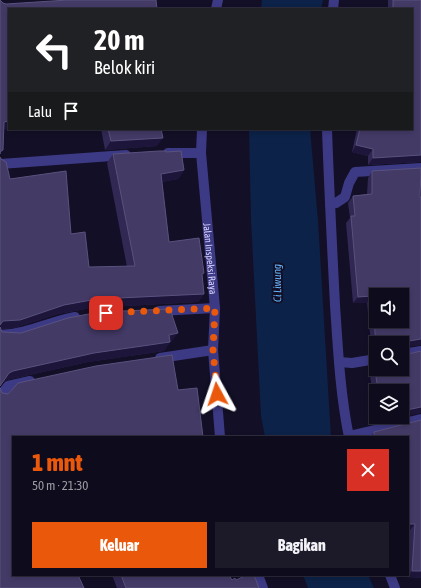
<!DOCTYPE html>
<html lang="id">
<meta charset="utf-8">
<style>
body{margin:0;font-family:"Asap Condensed",sans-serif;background:#1c1929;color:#f1f3f6;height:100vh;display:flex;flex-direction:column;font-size:15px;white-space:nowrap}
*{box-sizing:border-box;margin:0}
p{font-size:13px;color:#9b9ba3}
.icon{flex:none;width:22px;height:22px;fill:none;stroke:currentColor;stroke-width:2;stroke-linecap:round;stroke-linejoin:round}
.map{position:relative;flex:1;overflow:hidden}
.drawer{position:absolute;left:12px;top:436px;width:397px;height:140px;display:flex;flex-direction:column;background:#0e0b1c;border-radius:0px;box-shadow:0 2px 6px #0003,0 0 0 1px #2e2b3b}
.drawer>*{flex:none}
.banner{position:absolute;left:8px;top:8px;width:405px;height:122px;border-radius:0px;box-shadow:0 2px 6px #0003,0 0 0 1px #2e2b3b;background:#202124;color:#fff;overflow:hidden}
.buttons{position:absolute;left:369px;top:288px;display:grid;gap:8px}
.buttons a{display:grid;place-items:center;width:40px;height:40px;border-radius:0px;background:#0e0b1c;box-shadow:0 2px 6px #0003,0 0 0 1px #2e2b3b;font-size:20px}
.pin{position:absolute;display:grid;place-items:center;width:34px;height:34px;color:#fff;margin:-17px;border-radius:8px;box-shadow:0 2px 6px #0006}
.me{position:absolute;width:44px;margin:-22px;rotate:355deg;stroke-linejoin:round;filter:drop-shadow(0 0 3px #0008)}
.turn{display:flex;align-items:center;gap:14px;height:84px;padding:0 20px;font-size:18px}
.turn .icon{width:52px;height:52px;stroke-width:2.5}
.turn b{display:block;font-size:28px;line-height:34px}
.then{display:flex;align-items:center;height:38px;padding:0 20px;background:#0003;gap:8px;font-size:15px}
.round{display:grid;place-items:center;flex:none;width:42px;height:42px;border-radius:0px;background:#1c1929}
.overview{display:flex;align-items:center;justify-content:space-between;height:68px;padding:0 20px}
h1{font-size:24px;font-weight:800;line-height:30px;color:#ea580c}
.button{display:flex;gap:8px;margin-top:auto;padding:8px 20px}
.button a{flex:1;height:46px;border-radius:0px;background:#ea580c;color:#fff;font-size:16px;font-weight:800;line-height:46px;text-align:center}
.button a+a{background:#1c1929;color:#f1f3f6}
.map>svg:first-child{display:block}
.water{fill:#0c2248}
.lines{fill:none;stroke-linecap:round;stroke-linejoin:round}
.minor{stroke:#3d3a85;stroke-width:10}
.wall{fill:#312854}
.shaded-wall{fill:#1d163a}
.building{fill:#433a66;stroke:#5a527e;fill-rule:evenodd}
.route{stroke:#ea580c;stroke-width:7;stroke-dasharray:0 12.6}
.labels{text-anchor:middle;stroke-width:4;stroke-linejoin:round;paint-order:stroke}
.street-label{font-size:10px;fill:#d9d4ff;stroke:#130f26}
.water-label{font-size:11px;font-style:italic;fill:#62b6ff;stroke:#130f26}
</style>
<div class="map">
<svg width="421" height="588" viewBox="0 0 421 588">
<rect width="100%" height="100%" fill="#130f26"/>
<path class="water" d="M262,0H323L321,9H261Z
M249,129H310L318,220L331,437H265L261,416L251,220Z
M303,575H368L374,588H308Z"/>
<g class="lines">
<g class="minor">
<path d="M216,9L218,0"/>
<path d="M333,9L334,0"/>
<path id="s1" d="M202,129L201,153L215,308L213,350L220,437"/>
<path d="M327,129C329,188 332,246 335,305C338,349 340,393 349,437"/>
<path d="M168,153H201"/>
<path d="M0,164L126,155"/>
<path d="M330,204L336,203L345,197L349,183L355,172L421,168"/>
<path d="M159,311L215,308"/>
<path d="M0,335C27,334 49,322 75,317"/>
<path d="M402,354L421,351"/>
<path d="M160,358L213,350"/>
<path d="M339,362L352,363L376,359"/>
<path d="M0,396L8,386L30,381"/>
<path d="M349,436L421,419"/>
<path d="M258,575L263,588"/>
<path d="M390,575L395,588"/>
</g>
</g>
<path class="wall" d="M388,0H421V162L368,165V156L352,152L357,129H412V9H388Z
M101,129H161L157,146L105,150Z
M166,152L184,170L178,179L162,182L169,242L202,276L204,294L198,302L91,308L58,314L14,328L1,329L2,332L172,341L170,342L164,351L88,362L7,380L3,382L0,386V157L10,179L71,234L89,267H127L107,163L113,154Z
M372,171L421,197V345L376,343V353H372L367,303H353L346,223L350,218L348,203L353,196L367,194L368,178Z
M402,351L408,354L421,351V413H420L402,417V391H376V417H401L372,424L370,397L373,393L369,370L376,361V369H402Z
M421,420V578L407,577L410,530H408V437H370L374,432Z
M112,575H229L232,580H236L259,588H117Z"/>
<path class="shaded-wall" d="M9,121V129H16L0,130L4,122Z
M163,138L157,146L105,150L111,141Z
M356,145L373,149L368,156L352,152Z
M421,155V162L368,165L373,158Z
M184,170L178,179L155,183L161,174Z
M204,294L198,302L91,308L58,314L14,328L0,329V325L3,321L64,305L97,299Z
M372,296L367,303H353L358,297Z
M178,333L172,341L168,342H170L164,351L88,362L7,380L3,382L9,373L13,371L169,335Z
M421,339V345L402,348V343L403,342Z
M376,347V353H372Z
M421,407V413H420L402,417V411Z
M376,417H401L372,424Z
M408,524H415L410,530H408Z
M412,571H421V578L407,577Z"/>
<path class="building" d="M0,0L3,3L6,4L68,0H156L157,9H9V121L4,122L3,150L0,152V154Z
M393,0H421V155L373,158V149L356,145L360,129H412V9H393Z
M108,129H161L163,138L111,141Z
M159,151H166V152L181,151L184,170L161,174L169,242L199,238L204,273L202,274L204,294L97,299L64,305L20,320L3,321L0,325V157L1,159L6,162L10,179L66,171L71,234L85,232L89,267L135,266L113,154Z
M421,168L420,197H421V339L403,342L402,343H376V344L372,296L358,297L351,216H355L353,196L372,194V171ZM376,295H402V321H376Z
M170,309L178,333L169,335L170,342L94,353L13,371L9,373L0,386V327L2,332L21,333L68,318L99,312Z
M402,351L408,354L421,351V407L402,411V391H376V411L374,390H378L374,363H376V369H402Z
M172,355L178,390L197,388L203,437H13V575H78L84,588H0V388L2,393L8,394L18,383L96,366Z
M421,420V571H412L415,524H408V437H374V432Z
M121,575H229L232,580L235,578L236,580L247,575H254L259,588H126Z"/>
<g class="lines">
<path class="route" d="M106,313L215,308L213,350L217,394"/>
</g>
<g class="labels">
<g class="street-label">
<text dy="4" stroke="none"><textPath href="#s1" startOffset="130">Jalan Inspeksi Raya</textPath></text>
</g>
<g class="water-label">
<text transform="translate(277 283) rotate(-91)" y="4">Ci Liwung</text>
</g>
</g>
</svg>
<div class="buttons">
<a><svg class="icon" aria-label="sound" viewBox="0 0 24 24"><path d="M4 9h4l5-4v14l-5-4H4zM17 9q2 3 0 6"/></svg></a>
<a><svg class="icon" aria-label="search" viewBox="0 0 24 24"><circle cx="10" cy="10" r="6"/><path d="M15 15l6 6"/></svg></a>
<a><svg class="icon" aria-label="layers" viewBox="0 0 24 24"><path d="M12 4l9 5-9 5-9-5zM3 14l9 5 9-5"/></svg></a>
</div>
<div class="pin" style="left:106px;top:313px;background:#d93025"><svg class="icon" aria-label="arrive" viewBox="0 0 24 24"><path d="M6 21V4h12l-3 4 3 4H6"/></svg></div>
<svg class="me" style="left:217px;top:394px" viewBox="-20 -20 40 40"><path d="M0-17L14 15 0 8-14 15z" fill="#ea580c" stroke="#fff" stroke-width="4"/></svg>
<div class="banner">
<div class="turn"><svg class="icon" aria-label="left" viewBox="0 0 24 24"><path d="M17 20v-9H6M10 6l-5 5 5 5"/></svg><div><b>20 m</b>Belok kiri</div></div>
<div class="then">Lalu<svg class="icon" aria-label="arrive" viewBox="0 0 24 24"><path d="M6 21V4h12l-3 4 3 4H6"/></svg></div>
</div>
<section class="drawer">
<div class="overview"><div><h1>1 mnt</h1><p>50 m · 21:30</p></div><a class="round" style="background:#d93025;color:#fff"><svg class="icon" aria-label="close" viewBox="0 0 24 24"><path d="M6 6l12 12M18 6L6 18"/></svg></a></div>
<div class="button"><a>Keluar</a><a>Bagikan</a></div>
</section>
</div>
